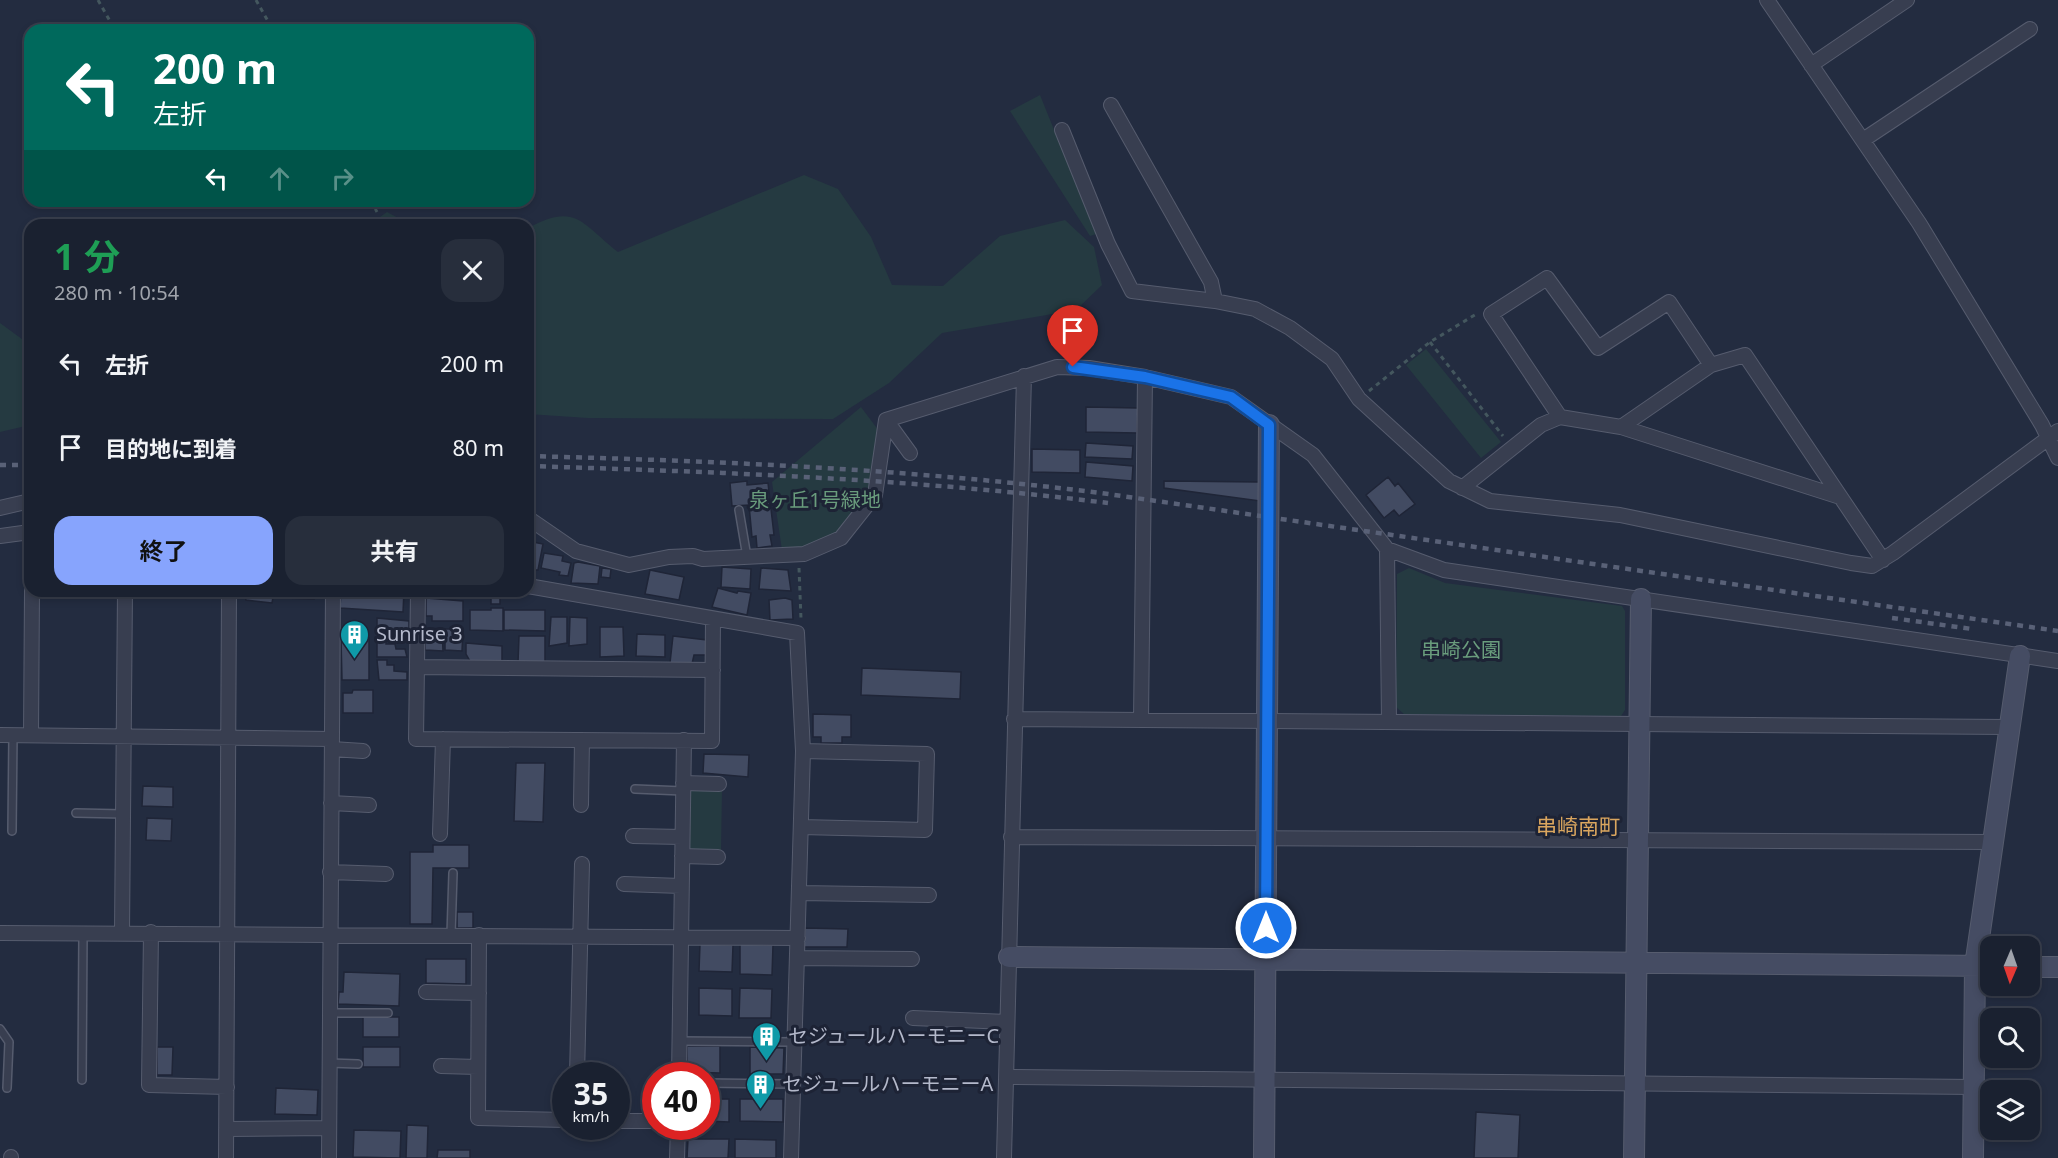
<!DOCTYPE html>
<html lang="ja">
<meta charset="utf-8">
<style>
body{margin:0;font-family:"Noto Sans","Noto Sans JP",sans-serif;background:#272e3c;color:#f1f3f6;height:100vh;display:flex;flex-direction:column;font-size:22px;white-space:nowrap}
*{box-sizing:border-box;margin:0}
p{font-size:20px;color:#9fa3ab}
.icon{flex:none;width:33px;height:33px;fill:none;stroke:currentColor;stroke-width:2;stroke-linecap:round;stroke-linejoin:round}
.map{position:relative;flex:1;overflow:hidden}
.sheet{position:absolute;left:24px;top:219px;width:510px;height:378px;display:flex;flex-direction:column;background:#1a2130;border-radius:18px;box-shadow:0 3px 9px #0003,0 0 0 2px #383e4c}
.sheet>*{flex:none}
.guide{position:absolute;left:24px;top:24px;width:510px;height:183px;border-radius:18px;box-shadow:0 3px 9px #0003,0 0 0 2px #383e4c;background:#00695c;color:#fff;overflow:hidden}
.needle{width:39px;rotate:182deg}
.controls{position:absolute;left:1980px;top:936px;display:grid;gap:12px}
.controls a{display:grid;place-items:center;width:60px;height:60px;border-radius:12px;background:#1a2130;box-shadow:0 3px 9px #0003,0 0 0 2px #383e4c;font-size:30px}
.speed{position:absolute;left:552px;top:1062px;display:flex;gap:12px;font-size:30px;font-weight:700;text-align:center}
.speed>*{display:grid;place-content:center;width:78px;height:78px;border-radius:50%;background:#1a2130;box-shadow:0 3px 9px #0003,0 0 0 2px #383e4c;line-height:1}
.speed small{font-size:15px;font-weight:400}
.speed .limit{border:9px solid #d22;background:#fff;color:#111}
.pin{position:absolute;display:grid;place-items:center;width:51px;height:51px;color:#fff;margin:-62px -26px;border-radius:50% 50% 50% 0;rotate:-45deg;box-shadow:0 0 6px #0007}
.pin .icon{rotate:45deg}
.me{position:absolute;width:66px;margin:-33px;rotate:0deg;stroke-linejoin:round;filter:drop-shadow(0 0 4px #0008)}
.turn{display:flex;align-items:center;gap:21px;height:126px;padding:0 30px;font-size:27px}
.turn .icon{width:78px;height:78px;stroke-width:2.5}
.turn b{display:block;font-size:42px;line-height:51px}
.lanes{display:flex;align-items:center;height:57px;padding:0 30px;background:#0003;justify-content:center;gap:30px;direction:ltr}
.lanes .off{opacity:.35}
.round{display:grid;place-items:center;flex:none;width:63px;height:63px;border-radius:18px;background:#272e3c}
.headline{display:flex;align-items:center;justify-content:space-between;height:102px;padding:0 30px}
h1{font-size:36px;font-weight:700;line-height:45px;color:#1e9e55}
.action{display:flex;gap:12px;margin-top:auto;padding:12px 30px}
.action a{flex:1;height:69px;border-radius:18px;background:#87a4fd;color:#111;font-size:24px;font-weight:700;line-height:69px;text-align:center}
.action a+a{background:#272e3c;color:#f1f3f6}
ul{padding:0;list-style:none}
li{display:flex;align-items:center;gap:18px;height:84px;padding:0 30px}
li div{flex:1}
li b{display:block;font-size:22px}
li em{font-style:normal}
.map>svg:first-child{display:block}
.green{fill:#253a41}
.building{fill:#424b62;stroke:#1f2537;stroke-width:1.5}
.lines{fill:none;stroke-linecap:round;stroke-linejoin:round}
.lane-casing{stroke:#565c6e;stroke-width:10}
.street-casing{stroke:#565c6e;stroke-width:16}
.secondary-casing{stroke:#565c6e;stroke-width:22}
.path{stroke:#44575e;stroke-width:3;stroke-dasharray:4.5 4.5;stroke-linecap:butt}
.lane{stroke:#383e50;stroke-width:7}
.street{stroke:#383e50;stroke-width:14}
.secondary{stroke:#454c63;stroke-width:20}
.rail{stroke:#596177;stroke-width:4.5;stroke-dasharray:6 6;stroke-linecap:butt}
.route-casing{stroke:#114b97;stroke-width:15}
.route{stroke:#1a73e8;stroke-width:10}
.labels{text-anchor:middle;stroke-width:6;stroke-linejoin:round;paint-order:stroke}
.park-label{font-size:20px;fill:#6a9d7d;stroke:#1d2335}
.poi-label{font-size:20px;fill:#b4b9cb;stroke:#1d2335;text-anchor:start}
.neighbourhood-label{font-size:21px;fill:#daa65f;stroke:#1d2335}
</style>
<div class="map">
<svg width="2058" height="1158" viewBox="0 0 2058 1158">
<rect width="100%" height="100%" fill="#232c40"/>
<path class="green" d="M1040,95L1096,234L1090,236L1010,111Z
M804,175L838,189L871,237L892,285L943,286L1000,236L1065,220L1094,247L1102,285L1076,310L942,333L889,383L833,419L588,418L528,414V228C576,202 581,223 618,252Z
M387,212L411,225H369Z
M0,323L30,345V425L0,432Z
M1426,349L1501,442L1481,458L1406,365Z
M861,407L879,431L868,497L839,535L804,550H782L772,482Z
M1409,568L1445,583L1622,606L1625,611V710L1621,716L1404,714L1396,707L1397,574Z
M692,788L722,789L721,851L690,850L687,846L688,791Z"/>
<path class="building" d="M1086,407L1138,408L1137,433L1086,432Z
M1086,443L1133,446L1132,459L1085,457Z
M1032,449L1080,450V473L1032,472Z
M1086,462L1133,466L1132,481L1085,477Z
M1388,477L1395,486L1398,483L1415,504L1399,516L1394,510L1384,518L1366,495Z
M747,481V485L768,483L774,535H770L772,546L757,548L756,536L752,537L749,505L732,506L730,483Z
M1164,481L1260,482V501L1164,488Z
M533,542L543,544L538,570H533L528,569V546L532,547Z
M544,553L563,556L562,561L571,563L568,576L559,575L560,572L541,568Z
M578,562L600,566L598,584L571,583L574,563Z
M722,567L751,569L750,589L721,587Z
M602,568L611,569L610,578L601,577Z
M761,568L788,570L791,591L759,589Z
M650,570L684,577L679,600L645,594Z
M718,588L737,593L738,591L751,593L747,615L712,607Z
M241,591H279L274,592L272,603L246,600L245,596H241Z
M284,591H314V599L284,598Z
M341,591H404L403,612L340,608Z
M491,591L500,592V604H491Z
M426,598L463,601V621H432V616H426Z
M785,598L792,600L793,619L770,620L769,600Z
M491,608H503V631L470,630V610H491Z
M504,610H545V631L504,630Z
M551,617H567V643L549,646Z
M570,617L587,618V644L569,646Z
M377,618L409,621V630H405V634H377Z
M600,627H623L624,656L600,657Z
M442,628L443,651L425,650V629Z
M445,629H463L462,651L445,650Z
M637,634L665,635V657L636,656Z
M519,636H545V663H518Z
M673,636L707,640V655H694L692,664L670,663Z
M341,638H369V680H342Z
M377,640H386V644H395L396,649H405L407,657H377Z
M466,643L502,646V662L470,661L466,654Z
M377,660H387V665H394V671L407,672V680H379Z
M862,668L961,672L960,699L861,695Z
M353,690H373V713H343V693H352Z
M813,714L851,715V737H842V743H821V737H813Z
M704,754L749,755L748,777L703,773Z
M516,763H545L543,822L514,821Z
M143,786L173,787V807L142,806Z
M147,818L172,819L171,841L146,840Z
M433,845H469V868H433L432,924H410V852H433Z
M457,912H473V928H457Z
M805,928L848,929L847,947H804Z
M700,944L733,945L732,972L699,971Z
M740,944L773,945L772,975L740,974Z
M426,959H466V984L426,983Z
M344,972L400,974L399,1006L338,1004L339,992H343Z
M699,988L732,989V1016L699,1015Z
M740,988L772,989L771,1018H739Z
M363,1017H399V1037H363Z
M687,1046H720V1073L687,1072Z
M157,1047H173L172,1075H157Z
M363,1047H400V1067H363Z
M750,1047L784,1048L783,1074H750Z
M276,1088L318,1090L317,1115L275,1114Z
M706,1099H729V1122L706,1121Z
M740,1099H783V1122L740,1121Z
M1476,1112L1520,1115L1518,1158H1474Z
M407,1125L428,1126L427,1158H406Z
M354,1130L401,1131L400,1158L353,1157Z
M688,1139H729L728,1158H687Z
M735,1139L776,1140V1158H735Z
M438,1150H470V1158H437Z"/>
<g class="lines">
<defs>
<path id="lane" d="M739,510L747,557
M635,789L683,791
M76,813L123,814
M12,831L13,735
M451,935L453,873
M329,1013H388
M0,1029L9,1042L7,1088
M680,1041L794,1042
M329,1063L358,1064
M82,1080L83,933
M706,1083L793,1084"/>
<path id="street" d="M1767,0L1919,223L2042,425L2058,458
M1811,65L1907,0
M1111,105L1211,282L1215,301
M1062,130L1108,244L1132,291L1215,301L1255,309L1290,328L1332,359L1359,399L1449,481L1490,501L1620,515L1851,563L1872,566L1893,553L2058,431
M1863,140L2030,29
M1560,417L1491,314L1547,278L1598,348L1669,302L1711,365L1745,355L1883,560
M886,420L910,453
M1621,427L1711,365
M1462,488L1541,425L1560,417L1621,427L1840,497
M0,508L30,501
M528,518L576,551L629,565L669,557L693,556L703,559L804,554L841,538L875,495L886,420L1057,367L1089,368L1145,377L1231,397L1313,455L1387,549L1444,570L2058,661
M0,536L30,532
M1387,549L1389,722
M528,586L797,633L803,751L791,1158
M418,591L416,739L712,741L713,619
M417,667L713,670
M1014,719L2007,727
M1141,720L1145,377
M0,735L332,739
M31,735L32,591
M332,749L363,751
M683,783L719,784
M331,803L369,805
M581,805L582,740
M801,827L925,830L927,754L803,751
M440,834L443,739
M633,836L682,837
M1011,837L1992,842
M682,856L718,857
M330,872L386,874
M624,884L681,886
M799,893L929,895
M122,932L125,591
M151,932L149,1085L227,1087
M0,933L798,938
M479,935L478,1118L566,1120
M797,958L912,959
M426,992L479,993
M913,1018L1007,1022
M441,1066L478,1067
M577,1076L582,864
M679,1076L684,740
M1006,1077L1974,1087
M616,1121H656
M226,1129L329,1128
M11,1158V1157
M226,1158L229,591
M329,1158L333,591
M677,1158L678,1126
M1004,1158L1024,376"/>
<path id="secondary" d="M1009,957L1990,966
M2030,967H2058
M1264,1158L1269,425
M1634,1158L1641,599
M1973,1158L1975,966L2020,656"/>
</defs>
<use href="#lane" class="lane-casing"/>
<use href="#street" class="street-casing"/>
<use href="#secondary" class="secondary-casing"/>
<path class="path" d="M98,0L115,30
M256,0L273,30
M371,201L377,212
M1430,342L1503,436
M1369,391L1430,342L1478,313
M799,568L801,619"/>
<use href="#lane" class="lane"/>
<use href="#street" class="street"/>
<use href="#secondary" class="secondary"/>
<path class="rail" d="M528,456C720,461 910,469 1101,493L2058,631
M0,465H30
M528,466C722,472 915,479 1108,503
M1892,618L1972,629"/>
</g>
<g class="lines">
<defs>
<path id="route" d="M1073,367L1145,377L1231,397L1269,425L1266,928"/>
</defs>
<use href="#route" class="route-casing"/>
<use href="#route" class="route"/>
</g>
<defs>
<symbol id="building-pin" viewBox="-11 -11 22 30"><path d="M0 17L-7.5 6A9.5 9.5 0 1 1 7.5 6Z" fill="#0f9aa8" stroke="#1d2335"/><path d="M-4-6H4V6H1V3H-1V6H-4ZM-2.5-4.3h1.7v1.8h-1.7ZM.8-4.3h1.7v1.8H.8ZM-2.5-1h1.7V.8h-1.7ZM.8-1h1.7V.8H.8Z" fill="#fff"/></symbol>
</defs>
<g fill-rule="evenodd">
<use href="#building-pin" x="338" y="618" width="33" height="45"/>
<use href="#building-pin" x="750" y="1020" width="33" height="45"/>
<use href="#building-pin" x="744" y="1068" width="33" height="45"/>
</g>
<g class="labels">
<g class="park-label">
<text x="815" y="507">泉ヶ丘1号緑地</text>
<text x="1461" y="657">串崎公園</text>
</g>
<g class="poi-label">
<text x="376" y="641">Sunrise 3</text>
<text x="788" y="1043">セジュールハーモニーC</text>
<text x="782" y="1091">セジュールハーモニーA</text>
</g>
<g class="neighbourhood-label">
<text x="1578" y="834">串崎南町</text>
</g>
</g>
</svg>
<div class="controls">
<a><svg class="needle" viewBox="-14 -14 28 28"><path d="M0-13l5 13h-10z" fill="#e53935"/><path d="M0 13l5-13h-10z" fill="#9fa3ab"/></svg></a>
<a><svg class="icon" aria-label="search" viewBox="0 0 24 24"><circle cx="10" cy="10" r="6"/><path d="M15 15l6 6"/></svg></a>
<a><svg class="icon" aria-label="layers" viewBox="0 0 24 24"><path d="M12 4l9 5-9 5-9-5zM3 14l9 5 9-5"/></svg></a>
</div>
<div class="speed"><div>35<small>km/h</small></div><div class="limit">40</div></div>
<div class="pin" style="left:1073px;top:367px;background:#d93025"><svg class="icon" aria-label="arrive" viewBox="0 0 24 24"><path d="M6 21V4h12l-3 4 3 4H6"/></svg></div>
<svg class="me" style="left:1266px;top:928px" viewBox="-20 -20 40 40"><circle r="17" fill="#1a73e8" stroke="#fff" stroke-width="3"/><path d="M0-11L8 9 0 5-8 9z" fill="#fff"/></svg>
<div class="guide">
<div class="turn"><svg class="icon" aria-label="left" viewBox="0 0 24 24"><path d="M17 20v-9H6M10 6l-5 5 5 5"/></svg><div><b>200 m</b>左折</div></div>
<div class="lanes"><svg class="icon" aria-label="left" viewBox="0 0 24 24"><path d="M17 20v-9H6M10 6l-5 5 5 5"/></svg><svg class="icon off" aria-label="ahead" viewBox="0 0 24 24"><path d="M12 20V5M6 11l6-6 6 6"/></svg><svg class="icon off" aria-label="right" viewBox="0 0 24 24"><path d="M7 20v-9h11M14 6l5 5-5 5"/></svg></div>
</div>
<section class="sheet">
<div class="headline"><div><h1>1 分</h1><p>280 m · 10:54</p></div><a class="round"><svg class="icon" aria-label="close" viewBox="0 0 24 24"><path d="M6 6l12 12M18 6L6 18"/></svg></a></div>
<ul>
<li><svg class="icon" aria-label="left" viewBox="0 0 24 24"><path d="M17 20v-9H6M10 6l-5 5 5 5"/></svg><div><b>左折</b></div><em>200 m</em></li>
<li><svg class="icon" aria-label="arrive" viewBox="0 0 24 24"><path d="M6 21V4h12l-3 4 3 4H6"/></svg><div><b>目的地に到着</b></div><em>80 m</em></li>
</ul>
<div class="action"><a>終了</a><a>共有</a></div>
</section>
</div>
